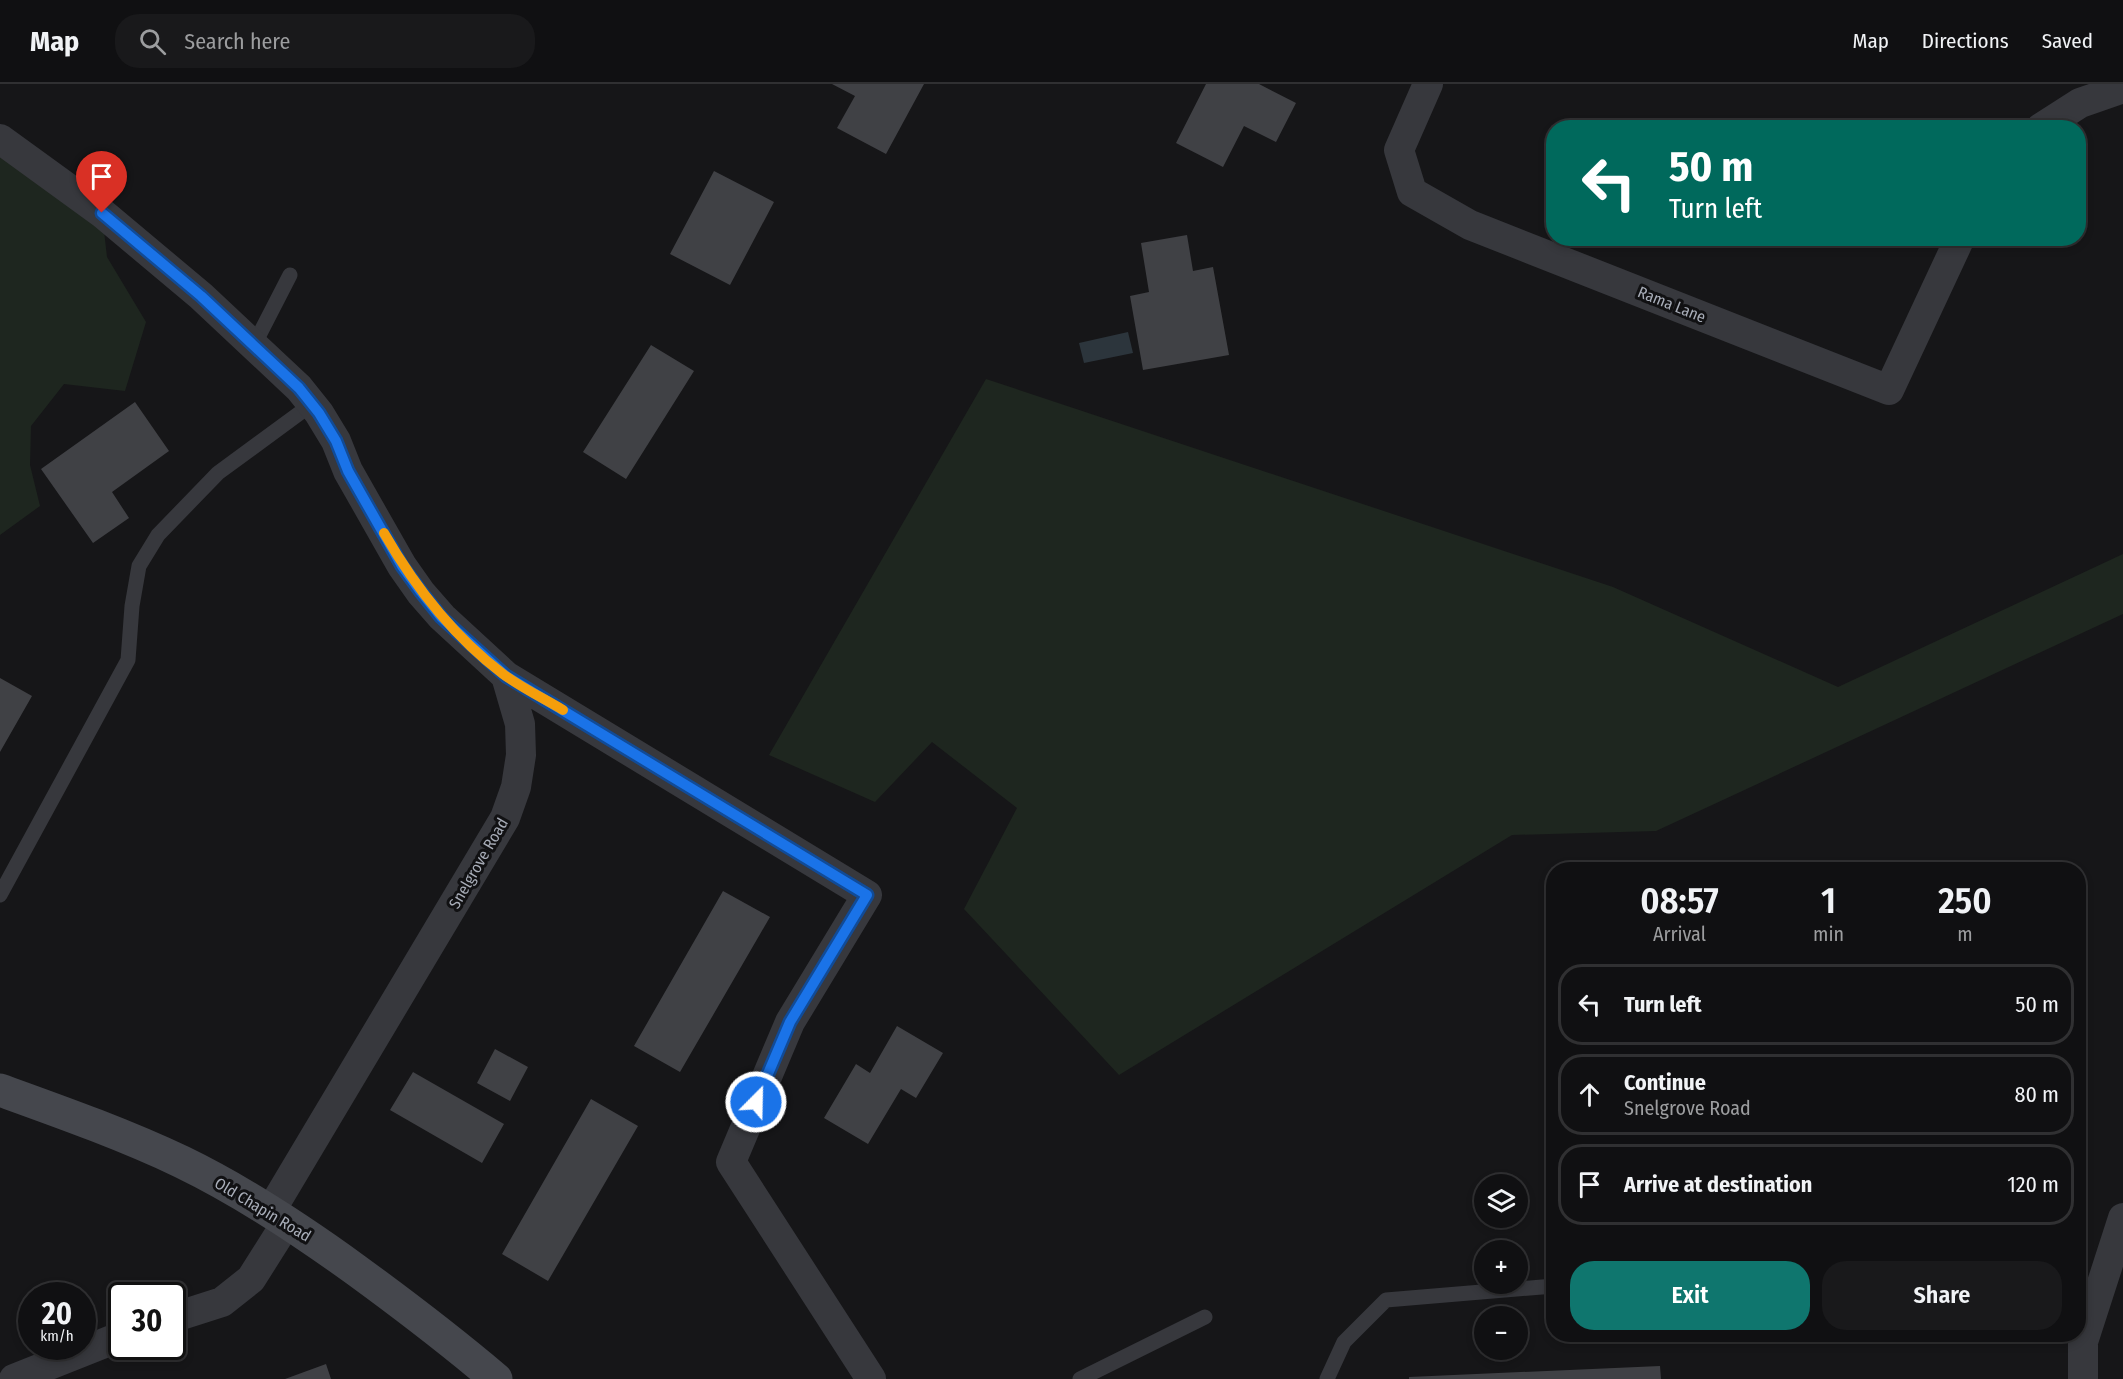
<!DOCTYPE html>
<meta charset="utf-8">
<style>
body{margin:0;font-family:"Fira Sans Condensed",sans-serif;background:#19191b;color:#f1f3f6;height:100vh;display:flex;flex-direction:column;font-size:22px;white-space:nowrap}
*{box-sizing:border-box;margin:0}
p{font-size:20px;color:#9c9d9f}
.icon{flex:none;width:33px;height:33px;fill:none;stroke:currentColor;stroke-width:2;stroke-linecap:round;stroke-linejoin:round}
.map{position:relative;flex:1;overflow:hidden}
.panel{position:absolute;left:1546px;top:778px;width:540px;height:480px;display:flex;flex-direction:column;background:#101012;border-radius:24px;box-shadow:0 3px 9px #0003,0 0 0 2px #303032}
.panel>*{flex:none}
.banner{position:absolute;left:1546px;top:36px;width:540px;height:126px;border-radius:24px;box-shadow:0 3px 9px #0003,0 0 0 2px #303032;background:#00695c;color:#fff;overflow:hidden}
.buttons{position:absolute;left:1474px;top:1090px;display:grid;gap:12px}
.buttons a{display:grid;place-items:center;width:54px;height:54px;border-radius:50%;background:#101012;box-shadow:0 3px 9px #0003,0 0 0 2px #303032;font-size:30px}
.speed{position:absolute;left:18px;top:1198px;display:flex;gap:12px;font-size:30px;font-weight:700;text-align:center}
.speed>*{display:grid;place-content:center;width:78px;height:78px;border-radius:50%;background:#101012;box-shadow:0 3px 9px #0003,0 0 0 2px #303032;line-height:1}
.speed small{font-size:15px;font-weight:400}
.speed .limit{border:3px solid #111;border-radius:9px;background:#fff;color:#111}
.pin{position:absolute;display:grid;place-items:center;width:51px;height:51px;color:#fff;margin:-62px -26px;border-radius:50% 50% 50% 0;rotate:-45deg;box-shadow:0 0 6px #0007}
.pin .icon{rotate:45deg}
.me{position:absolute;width:66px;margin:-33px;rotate:23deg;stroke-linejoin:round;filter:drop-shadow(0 0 4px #0008)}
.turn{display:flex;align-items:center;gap:21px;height:126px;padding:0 24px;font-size:27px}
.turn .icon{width:78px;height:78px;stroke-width:2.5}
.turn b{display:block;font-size:42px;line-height:51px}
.eta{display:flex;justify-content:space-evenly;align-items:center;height:102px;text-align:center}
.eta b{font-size:36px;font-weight:600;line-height:42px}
.action{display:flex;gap:12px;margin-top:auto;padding:12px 24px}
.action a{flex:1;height:69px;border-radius:24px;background:#0f766e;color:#fff;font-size:24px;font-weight:600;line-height:69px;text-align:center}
.action a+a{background:#19191b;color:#f1f3f6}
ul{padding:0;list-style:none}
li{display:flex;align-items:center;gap:18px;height:81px;margin:0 12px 9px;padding:0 12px;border:3px solid #303032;border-radius:24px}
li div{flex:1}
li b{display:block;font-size:22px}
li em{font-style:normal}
header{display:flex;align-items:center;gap:36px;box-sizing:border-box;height:84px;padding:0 30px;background:#101012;border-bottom:2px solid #303032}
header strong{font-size:28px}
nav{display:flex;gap:33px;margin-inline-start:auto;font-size:21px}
.search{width:420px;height:54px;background:#19191b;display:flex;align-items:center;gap:15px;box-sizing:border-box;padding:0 21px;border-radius:24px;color:#9c9d9f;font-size:22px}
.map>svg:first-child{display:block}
.green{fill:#1e261f}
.water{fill:#2c353c}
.building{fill:#404145}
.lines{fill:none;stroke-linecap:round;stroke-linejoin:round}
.lane{stroke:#37383d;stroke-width:15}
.street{stroke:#37383d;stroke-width:30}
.secondary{stroke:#45474d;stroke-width:33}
.route-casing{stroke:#114b97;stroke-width:15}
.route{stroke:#1a73e8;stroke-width:10}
.slow{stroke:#f59e0b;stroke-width:10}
.labels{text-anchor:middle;stroke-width:6;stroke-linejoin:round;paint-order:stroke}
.street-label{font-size:16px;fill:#a8adb8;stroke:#111113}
</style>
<header>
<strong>Map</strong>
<div class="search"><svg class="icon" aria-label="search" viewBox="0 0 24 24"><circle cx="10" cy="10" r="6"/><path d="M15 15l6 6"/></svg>Search here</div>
<nav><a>Map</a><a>Directions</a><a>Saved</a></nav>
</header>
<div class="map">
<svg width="2123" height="1295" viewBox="0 0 2123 1295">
<rect width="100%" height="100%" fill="#161618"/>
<path class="green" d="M0,55L102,129L107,173L146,238L125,307L64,300L31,342L30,381L40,422L0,451Z
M986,295L1613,503L1838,603L2123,470V530L1656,747L1512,751L1119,991L964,825L1017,724L932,658L875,718L769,671Z"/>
<path class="water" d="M1128,248L1133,269L1084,279L1079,259Z"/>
<path class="building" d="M832,0H924L886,70L837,44L855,12Z
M1206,0H1259L1296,19L1276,58L1244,42L1223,83L1176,59Z
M714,87L774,118L730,201L670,170Z
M1187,151L1193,187L1213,183L1229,271L1143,286L1130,212L1149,208L1141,159Z
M651,261L694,287L626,395L583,368Z
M135,318L169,367L112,408L129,434L93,459L41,385Z
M0,594L32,612L0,668Z
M723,807L770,833L680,988L634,962Z
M897,942L943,969L916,1014L901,1005L868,1060L824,1034L856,980L870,989Z
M495,965L528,983L510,1017L477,999Z
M413,988L504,1040L482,1079L390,1026Z
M591,1015L638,1042L548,1197L502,1170Z
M326,1280L331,1295H285Z
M1660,1282L1661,1295H1409V1293Z"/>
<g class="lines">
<path class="lane" d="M254,261L290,191
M0,811L128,576L132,522L139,482L158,451L218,389L312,320
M1080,1295L1205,1233
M1327,1295L1344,1258L1386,1216L1554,1202"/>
<path class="street" d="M1428,0L1399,66L1412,108L1470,141L1889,306L1960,154
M2041,44L2080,19L2123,4
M0,55L102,129L201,212L299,304L319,329L336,357L348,387L402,482L421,509L442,533L506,592L520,640L521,671L516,703L505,734L270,1128
M506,592L867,811L790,938L731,1078L871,1295
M172,1234L222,1218L251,1195L287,1138
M14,1295L122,1252
M2083,1295V1258L2123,1134"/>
<path class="secondary" d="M0,1006C61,1028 123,1050 182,1078C244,1108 301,1146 356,1186C404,1221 451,1257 496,1295"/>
</g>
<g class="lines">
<defs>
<path id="route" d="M102,129L201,212L299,304L319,329L336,357L348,387L402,482L421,508L441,533L506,592L867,811L790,938L756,1018"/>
</defs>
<use href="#route" class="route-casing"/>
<use href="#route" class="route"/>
<path class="slow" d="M384,449C415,503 453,552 503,590C522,604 543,614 563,626"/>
</g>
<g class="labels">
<g class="street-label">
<text transform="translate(1672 220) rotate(22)" y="6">Rama Lane</text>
<text transform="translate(478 779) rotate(-60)" y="6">Snelgrove Road</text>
<text transform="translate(263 1125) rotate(31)" y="6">Old Chapin Road</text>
</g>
</g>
</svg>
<div class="buttons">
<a><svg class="icon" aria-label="layers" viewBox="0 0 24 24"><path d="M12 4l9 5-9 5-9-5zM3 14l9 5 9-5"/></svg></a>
<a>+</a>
<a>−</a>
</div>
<div class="speed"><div>20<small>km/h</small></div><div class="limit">30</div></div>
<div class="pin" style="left:102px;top:129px;background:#d93025"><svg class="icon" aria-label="arrive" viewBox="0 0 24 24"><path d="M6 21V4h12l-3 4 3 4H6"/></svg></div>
<svg class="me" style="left:756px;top:1018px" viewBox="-20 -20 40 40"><circle r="17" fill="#1a73e8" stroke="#fff" stroke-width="3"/><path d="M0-11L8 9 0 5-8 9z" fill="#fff"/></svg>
<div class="banner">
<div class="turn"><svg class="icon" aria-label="left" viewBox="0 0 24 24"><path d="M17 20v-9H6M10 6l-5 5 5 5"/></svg><div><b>50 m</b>Turn left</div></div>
</div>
<section class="panel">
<div class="eta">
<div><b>08:57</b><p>Arrival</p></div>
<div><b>1</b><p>min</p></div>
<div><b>250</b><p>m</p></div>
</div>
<ul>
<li><svg class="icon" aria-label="left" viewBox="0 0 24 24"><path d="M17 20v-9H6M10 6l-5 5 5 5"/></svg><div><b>Turn left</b></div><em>50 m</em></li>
<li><svg class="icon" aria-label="ahead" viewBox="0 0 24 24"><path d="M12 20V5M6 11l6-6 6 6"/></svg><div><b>Continue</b><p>Snelgrove Road</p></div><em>80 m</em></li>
<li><svg class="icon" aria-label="arrive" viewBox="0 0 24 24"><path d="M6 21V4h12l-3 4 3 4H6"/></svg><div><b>Arrive at destination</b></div><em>120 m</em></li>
</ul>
<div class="action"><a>Exit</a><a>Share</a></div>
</section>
</div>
